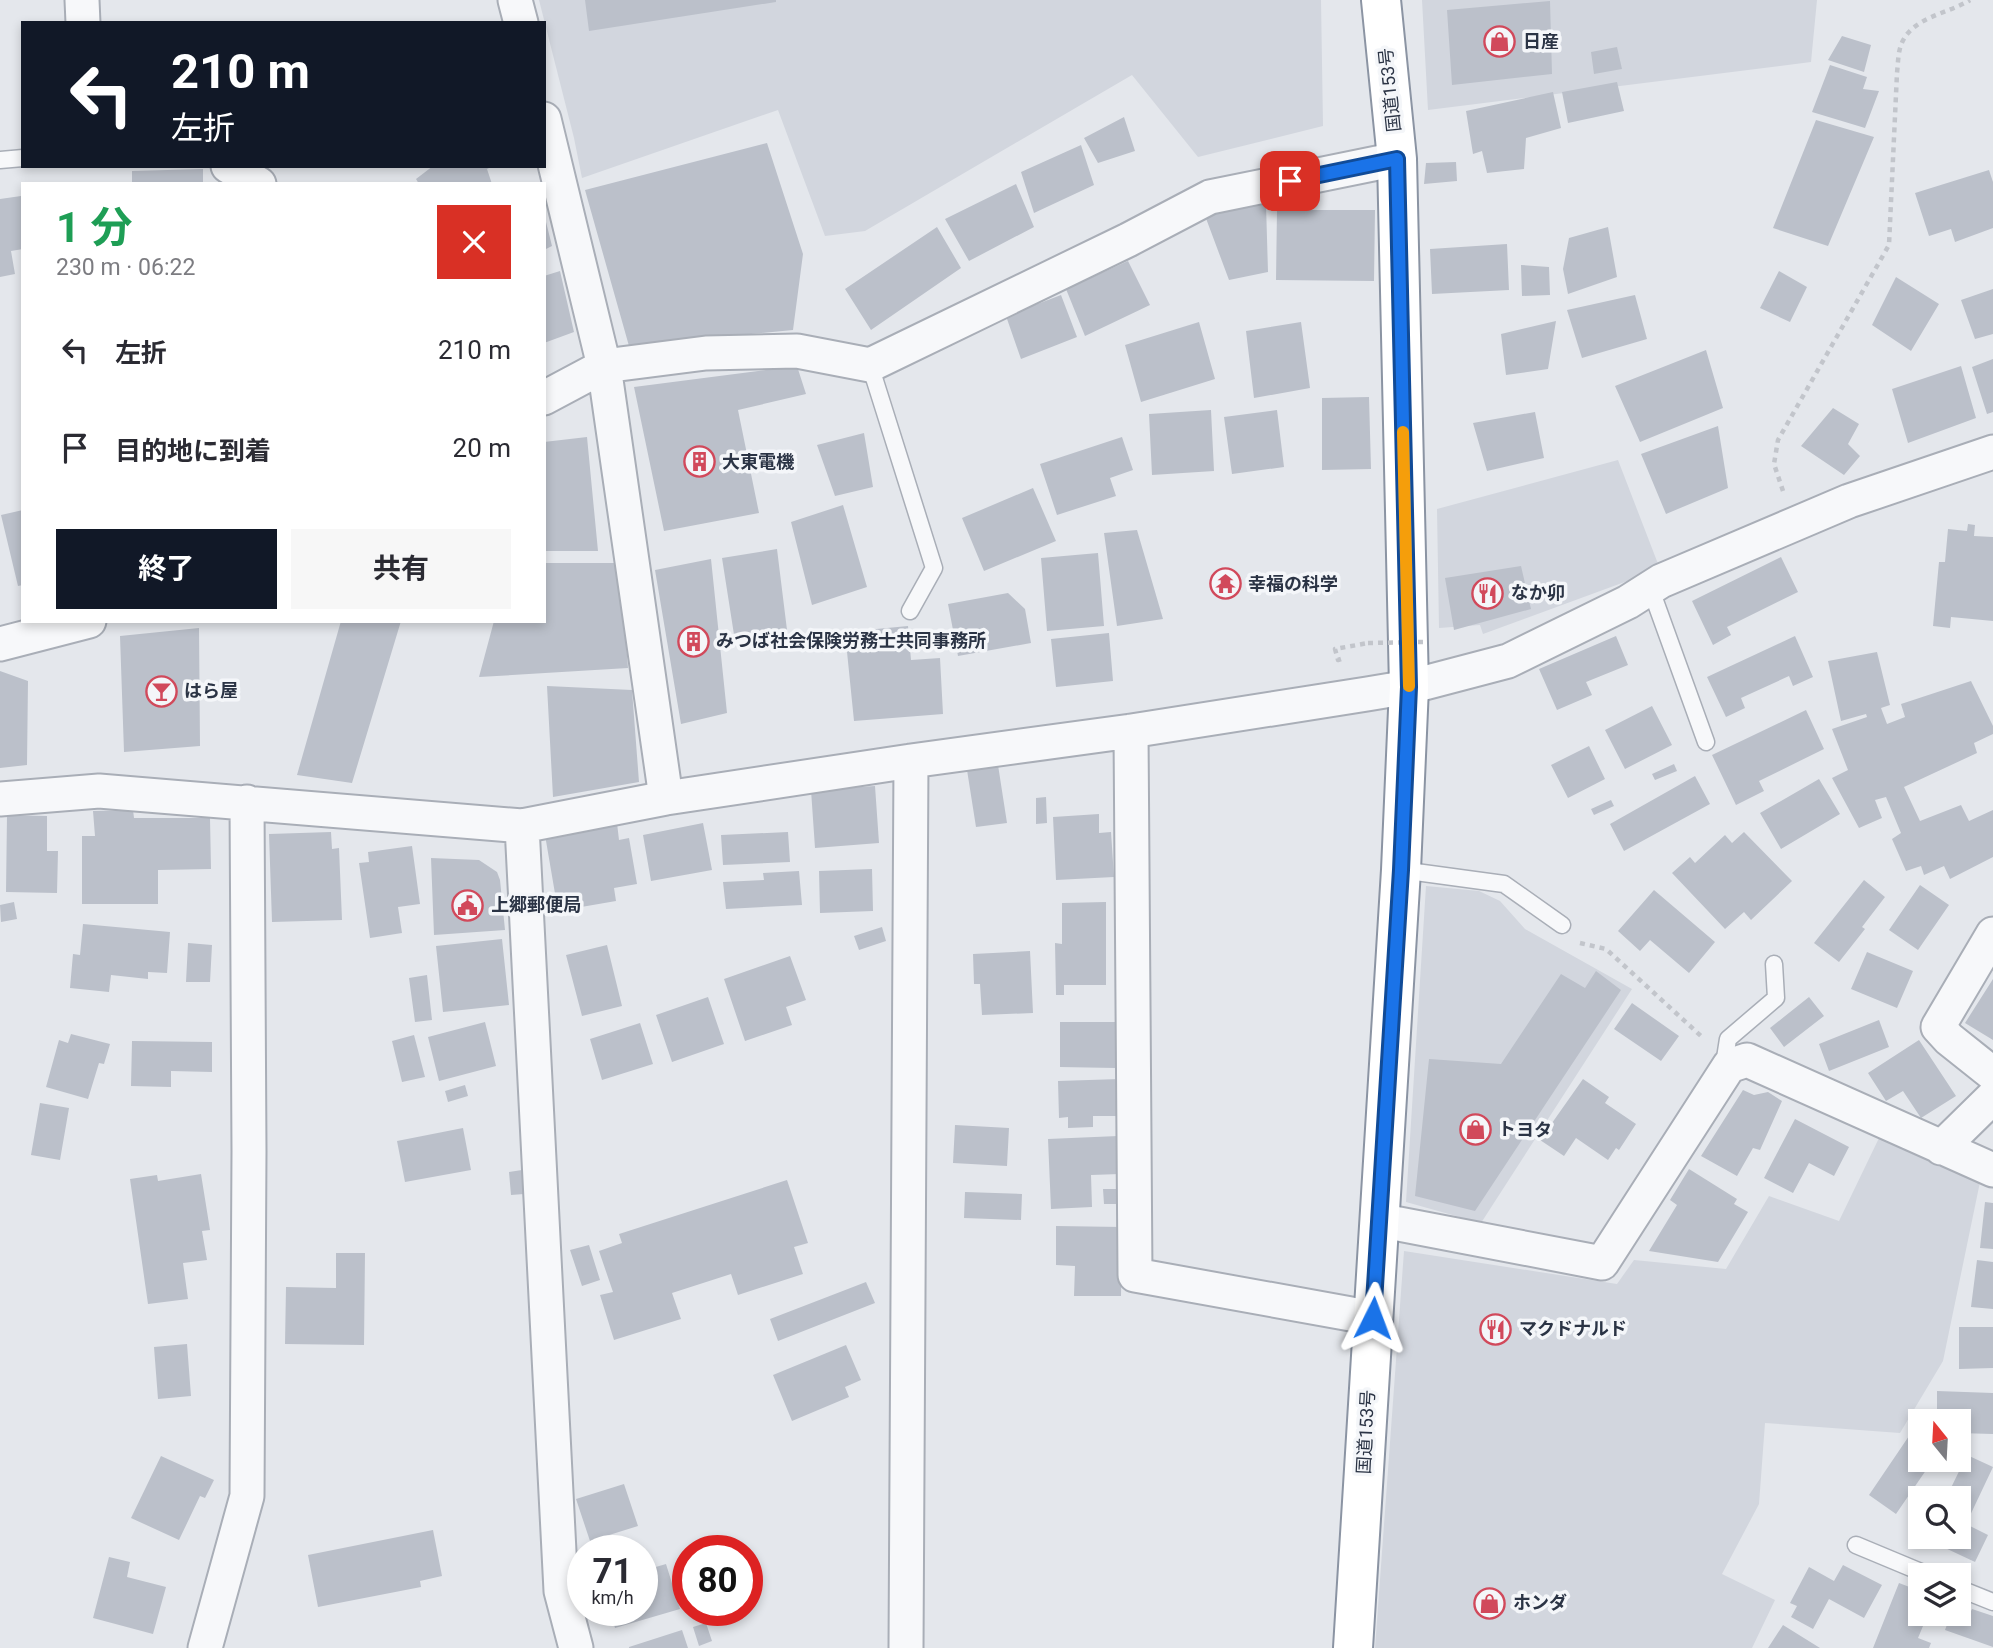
<!DOCTYPE html>
<html lang="ja">
<meta charset="utf-8">
<style>
body{margin:0;font-family:Roboto,"Noto Sans JP",sans-serif;background:#f7f7f7;color:#2b2b33;height:100vh;display:flex;flex-direction:column;font-size:26px;white-space:nowrap}
*{box-sizing:border-box;margin:0}
p{font-size:23px;color:#7c7c81}
.icon{flex:none;width:38px;height:38px;fill:none;stroke:currentColor;stroke-width:2;stroke-linecap:round;stroke-linejoin:round}
.map{position:relative;flex:1;overflow:hidden}
.sheet{position:absolute;left:21px;top:182px;width:525px;height:441px;display:flex;flex-direction:column;background:#fff;border-radius:0px;box-shadow:0 4px 10px #0003}
.sheet>*{flex:none}
.hud{position:absolute;left:21px;top:21px;width:525px;height:147px;border-radius:0px;box-shadow:0 4px 10px #0003;background:#111827;color:#fff;overflow:hidden}
.needle{width:46px;rotate:342deg}
.tools{position:absolute;left:1908px;top:1409px;display:grid;gap:14px}
.tools a{display:grid;place-items:center;width:63px;height:63px;border-radius:0px;background:#fff;box-shadow:0 4px 10px #0003;font-size:35px}
.speed{position:absolute;left:567px;top:1535px;display:flex;gap:14px;font-size:35px;font-weight:700;text-align:center}
.speed>*{display:grid;place-content:center;width:91px;height:91px;border-radius:50%;background:#fff;box-shadow:0 4px 10px #0003;line-height:1}
.speed small{font-size:18px;font-weight:400}
.speed .limit{border:10px solid #d22;background:#fff;color:#111}
.pin{position:absolute;display:grid;place-items:center;width:60px;height:60px;color:#fff;margin:-30px;border-radius:14px;box-shadow:0 4px 10px #0006}
.me{position:absolute;width:77px;margin:-38px;rotate:3deg;stroke-linejoin:round;filter:drop-shadow(0 0 5px #0008)}
.turn{display:flex;align-items:center;gap:24px;height:147px;padding:0 35px;font-size:32px}
.turn .icon{width:91px;height:91px;stroke-width:2.5}
.turn b{display:block;font-size:49px;line-height:60px}
.round{display:grid;place-items:center;flex:none;width:74px;height:74px;border-radius:0px;background:#f7f7f7}
.summary{display:flex;align-items:center;justify-content:space-between;height:119px;padding:0 35px}
h1{font-size:42px;font-weight:700;line-height:52px;color:#1e9e55}
.cta{display:flex;gap:14px;margin-top:auto;padding:14px 35px}
.cta a{flex:1;height:80px;border-radius:0px;background:#111827;color:#fff;font-size:28px;font-weight:700;line-height:80px;text-align:center}
.cta a+a{background:#f7f7f7;color:#2b2b33}
ul{padding:0;list-style:none}
li{display:flex;align-items:center;gap:21px;height:98px;padding:0 35px}
li div{flex:1}
li b{display:block;font-size:26px}
li em{font-style:normal}
.map>svg:first-child{display:block}
.built{fill:#d2d6de}
.building{fill:#bbc0ca}
.lines{fill:none;stroke-linecap:round;stroke-linejoin:round}
.lane-casing{stroke:#a9aeb7;stroke-width:19}
.street-casing{stroke:#a9aeb7;stroke-width:37}
.highway-casing{stroke:#8b94a3;stroke-width:42}
.path{stroke:#c2c5cb;stroke-width:4.5;stroke-dasharray:5 5;stroke-linecap:butt}
.lane{stroke:#f7f8fa;stroke-width:16}
.street{stroke:#f7f8fa;stroke-width:33}
.highway{stroke:#fff;stroke-width:38}
.path-bridge{stroke:#c2c5cb;stroke-width:4.5;stroke-dasharray:5 5;stroke-linecap:butt}
.route-casing{stroke:#114b97;stroke-width:18}
.route{stroke:#1a73e8;stroke-width:12}
.slow{stroke:#f59e0b;stroke-width:12}
.labels{text-anchor:middle;stroke-width:7;stroke-linejoin:round;paint-order:stroke}
.poi-label{font-size:18px;font-weight:bold;fill:#2b3445;stroke:#f4f6f9;text-anchor:start}
.street-label{font-size:18px;fill:#2b3445;stroke:#f4f6f9}
</style>
<div class="map">
<svg width="1993" height="1648" viewBox="0 0 1993 1648">
<rect width="100%" height="100%" fill="#e4e7ec"/>
<path class="built" d="M539,0H1321L1323,126L1198,157L1132,75L865,231L825,236L778,110L582,178L574,138Z
M1422,0H1817L1811,62L1428,110Z
M1618,460L1660,569L1483,634L1480,625L1439,628L1437,509Z
M1426,886L1479,891L1500,901L1525,929L1632,989L1481,1223L1406,1202Z
M1879,1138L1980,1182L1943,1361L1900,1433L1765,1423L1759,1504L1722,1574L1775,1600L1752,1648H1375L1404,1251L1617,1284L1634,1260L1726,1269L1769,1196L1839,1221Z"/>
<path class="building" d="M585,0H776V2L589,31Z
M1550,1L1552,74L1452,85L1447,10Z
M1842,36L1871,45L1864,72L1828,60Z
M1617,47L1622,69L1594,74L1591,52Z
M1830,65L1867,77L1863,89L1879,91L1865,128L1812,112Z
M1617,82L1624,111L1568,123L1562,92Z
M1553,92L1561,128L1526,138L1524,169L1487,173L1482,151L1473,154L1466,111Z
M1124,117L1135,151L1098,163L1084,138Z
M1816,120L1874,137L1828,246L1773,228Z
M767,143L803,254L793,330L629,346L585,190Z
M1081,145L1094,185L1034,213L1021,172Z
M1456,162L1457,181L1424,184L1426,163Z
M433,166H493L487,169L492,184H419L416,179Z
M203,169V184H132V171Z
M1989,170L1993,182V228L1955,242L1951,229L1929,236L1915,193Z
M1016,184L1034,227L969,261L945,219Z
M21,196L23,249L11,251L15,274L0,277V199Z
M1266,204L1268,272L1229,280L1204,213Z
M1277,210H1375L1374,281L1276,280Z
M544,214L552,246L544,250Z
M937,227L961,268L871,330L845,289Z
M1608,227L1617,277L1568,294L1563,269L1569,238Z
M1507,244L1509,290L1432,294L1430,249Z
M1128,261L1150,305L1085,336L1066,289Z
M1521,265L1549,267L1550,295L1522,296Z
M560,271L574,332L544,343V276Z
M1779,271L1807,287L1790,322L1760,308Z
M1896,277L1939,304L1911,351L1872,325Z
M1993,289V334L1975,339L1961,300Z
M1061,295L1077,337L1021,359L1006,316Z
M1635,295L1647,339L1582,358L1567,310Z
M1556,321L1548,369L1506,375L1501,334Z
M1199,322L1215,379L1141,402L1125,345Z
M1301,322L1310,388L1254,398L1246,331Z
M1706,350L1723,408L1640,442L1615,386Z
M1993,359V412L1987,414L1972,367Z
M797,366L806,394L738,410L759,513L664,531L634,387Z
M1961,366L1976,418L1908,443L1892,389Z
M1369,397L1371,469L1322,470V398Z
M1833,408L1859,424L1848,444L1860,456L1844,475L1801,446Z
M1211,410L1214,471L1152,475L1149,414Z
M1277,410L1284,467L1232,474L1224,417Z
M1535,412L1544,458L1487,471L1473,423Z
M1718,426L1728,488L1666,514L1641,454Z
M864,433L873,487L835,496L817,445Z
M587,437L598,551H544V442Z
M1122,437L1133,470L1110,478L1116,496L1057,515L1040,464Z
M1033,488L1056,541L984,571L962,518Z
M843,505L867,587L812,605L791,522Z
M23,510V585L18,586L1,515Z
M1968,524L1975,525L1974,536L1993,537V621L1951,617L1950,628L1933,626L1939,562H1945L1948,529L1967,531Z
M1137,530L1163,619L1117,626L1104,533Z
M777,549L787,630L735,641L722,558Z
M1098,553L1104,626L1047,631L1041,558Z
M1781,557L1798,592L1727,627L1731,635L1713,645L1692,601Z
M711,559L727,713L681,724L655,570Z
M544,563H620L628,668L479,677L494,621H544Z
M1521,566L1531,609L1454,630L1445,578Z
M1008,593L1025,609L1031,643L958,656L948,604Z
M341,621H401L352,783L297,775Z
M908,626L911,660L940,658L943,714L854,721L845,632Z
M199,628L200,746L124,752L120,636Z
M1109,633L1113,681L1056,687L1051,639Z
M1616,636L1628,665L1586,682L1592,695L1557,710L1539,669Z
M1795,636L1813,677L1793,686L1789,676L1741,698L1745,708L1726,717L1707,677Z
M1877,652L1890,705L1881,708L1887,724L1905,717L1901,704L1971,681L1993,726V734L1974,743L1977,753L1904,787L1920,821L1961,805L1969,821L1993,810V857L1950,879L1944,866L1924,875L1921,866L1906,871L1892,839L1901,833L1886,797L1875,800L1882,818L1859,828L1832,778L1848,770L1832,729L1867,717L1866,714L1841,721L1828,661Z
M0,671L28,681L27,765L0,768Z
M547,686L632,690L639,782L553,797Z
M1652,706L1672,745L1625,769L1605,730Z
M1806,710L1824,749L1759,781L1764,791L1736,805L1712,755Z
M1589,746L1605,779L1568,798L1551,765Z
M1674,764L1677,771L1655,780L1652,774Z
M998,765L1007,823L976,827L967,770Z
M1695,776L1710,804L1624,851L1610,824Z
M1819,779L1840,814L1781,849L1760,813Z
M875,786L879,843L815,848L811,790Z
M1046,797L1047,823L1036,824V798Z
M1611,800L1614,806L1594,815L1591,809Z
M133,810L134,818H210L211,869L158,870V904H82V836H95L93,811Z
M1099,814V833L1111,832L1114,877L1056,880L1053,817Z
M7,815L47,816V851H58L57,893L6,892Z
M617,823L619,840L629,838L637,884L614,888L616,901L558,911L545,835Z
M703,823L712,870L651,881L643,835Z
M331,832L332,849L339,848L342,920L272,922L269,834Z
M788,832L790,862L723,865L721,835Z
M1744,832L1792,881L1751,920L1744,912L1725,929L1672,873L1690,857L1695,863L1725,835L1732,843Z
M412,846L420,904L398,907L402,933L370,938L359,863L369,862L368,852Z
M431,858L479,860L497,872L500,880L505,930L434,935Z
M872,869L873,911L820,913L819,871Z
M799,871L802,905L726,909L723,882L764,880L763,873Z
M1864,880L1885,897L1862,927L1865,929L1839,962L1814,943Z
M1920,885L1949,905L1918,950L1889,930Z
M1654,890L1715,942L1689,973L1650,940L1640,951L1618,931Z
M14,902L17,919L1,922L0,905Z
M1106,902V985H1064V995H1056L1055,943L1062,944V903Z
M83,924L170,932L167,973L148,972V979L111,975L109,992L70,988L73,954L80,955Z
M882,927L886,941L859,950L854,936Z
M502,939L509,1005L443,1012L436,946Z
M188,943L212,945L210,982H186Z
M607,945L622,1006L582,1016L566,955Z
M1030,951L1033,1013L982,1015L980,984H974L973,954Z
M1867,952L1913,971L1897,1008L1851,989Z
M790,956L806,1000L786,1007L792,1025L745,1041L724,979Z
M1596,971L1621,990L1475,1211L1415,1196L1429,1059L1501,1064L1561,974L1585,988Z
M427,975L432,1020L415,1022L409,978Z
M1993,979V1040L1965,1023Z
M708,997L724,1044L672,1062L656,1015Z
M1809,997L1824,1016L1784,1047L1770,1028Z
M1632,1003L1679,1036L1661,1061L1614,1029Z
M1879,1020L1889,1047L1829,1071L1819,1044Z
M485,1022L496,1066L439,1081L428,1037Z
M1060,1022H1117L1116,1068L1060,1067Z
M640,1023L653,1064L602,1080L590,1039Z
M71,1034L110,1044L104,1064L99,1063L88,1099L46,1087L59,1040L68,1043Z
M414,1035L425,1077L402,1082L392,1041Z
M1919,1040L1956,1096L1921,1118L1903,1091L1886,1101L1868,1073Z
M132,1041L212,1042V1072L171,1071V1087L131,1086Z
M1120,1079L1121,1116H1093V1127L1068,1128V1117L1059,1118L1058,1081Z
M1583,1079L1609,1097L1605,1103L1636,1124L1619,1150L1616,1148L1608,1160L1576,1138L1564,1156L1540,1140Z
M465,1085L468,1096L448,1102L445,1091Z
M1743,1090L1754,1095L1768,1092L1782,1101L1760,1150L1753,1148L1737,1176L1701,1156Z
M40,1103L69,1108L60,1160L31,1155Z
M1795,1119L1849,1147L1834,1176L1809,1163L1793,1193L1764,1178Z
M955,1125L1009,1128L1007,1166L953,1163Z
M463,1128L471,1170L405,1182L397,1141Z
M1118,1136L1120,1174L1091,1175L1092,1207L1051,1209L1048,1139Z
M1689,1169L1737,1199L1734,1204L1748,1212L1718,1262L1649,1251L1677,1205L1670,1200Z
M522,1170L524,1194L511,1195L509,1172Z
M201,1174L210,1230L202,1231L207,1260L183,1263L188,1299L148,1304L130,1179L157,1175L158,1181Z
M787,1180L808,1243L794,1247L803,1274L738,1295L731,1274L672,1293L681,1319L614,1340L600,1295L613,1292L599,1251L622,1243L619,1234Z
M1103,1189H1123V1204H1104Z
M965,1192L1022,1194L1021,1220L964,1218Z
M1985,1202L1993,1203V1249L1980,1248Z
M1056,1226L1122,1227L1121,1296H1074L1075,1266L1056,1265Z
M589,1245L600,1280L582,1286L570,1250Z
M336,1253H365L364,1345L285,1344L286,1287L336,1288Z
M1977,1260L1993,1262V1309L1971,1307Z
M866,1282L875,1303L778,1341L770,1319Z
M1959,1327H1993V1368L1959,1369Z
M187,1344L191,1396L158,1399L154,1347Z
M846,1345L861,1380L845,1387L849,1397L792,1421L773,1375Z
M1937,1391L1993,1393V1434L1958,1433V1421H1937Z
M1909,1436L1920,1443V1460H1933L1896,1514L1869,1495Z
M1967,1455L1993,1467L1966,1524L1988,1535L1975,1562L1926,1539L1927,1536H1958V1498H1946Z
M161,1456L214,1480L205,1498L200,1496L179,1540L131,1518Z
M624,1484L638,1526L590,1541L576,1499Z
M433,1530L442,1576L420,1581L421,1587L318,1607L308,1555Z
M109,1557L130,1562L127,1577L166,1587L153,1634L93,1618Z
M666,1564L680,1609L615,1628L610,1610H642V1571Z
M1843,1565L1882,1585L1864,1618L1829,1599L1813,1629L1791,1617L1797,1606L1790,1603L1809,1567L1834,1581Z
M1899,1583L1920,1591V1614H1928L1918,1638L1931,1643L1929,1648H1873Z
M1972,1609L1993,1616V1647L1945,1630L1951,1614L1958,1612L1969,1615Z
M706,1623L712,1641L699,1646L693,1627Z
M1783,1625L1820,1648H1768Z
M682,1630L688,1648H629V1647Z"/>
<g class="lines">
<defs>
<path id="lane" d="M0,160L23,158
M870,365L934,568L910,611
M1650,587L1706,742
M1401,870L1504,884L1562,925
M1729,1066L1725,1058L1728,1039L1776,998L1774,964
M1856,1545L1928,1575
M1958,1588L1993,1602"/>
<path id="street" d="M82,0L83,23
M515,0L521,23
M544,119L604,366L666,798
M228,166L259,184
M544,398L604,366L706,353L797,351L870,365L1128,240L1210,197L1397,159
M0,644L89,621
M1131,731L1135,1275L1373,1318
M0,799L99,791L522,826L666,798L911,761L1131,731L1367,694L1409,687L1508,661L1628,602L1661,581L1849,501L1993,452
M522,826L561,1591L576,1648
M1993,934L1938,1027L1949,1039L1993,1074
M1941,1148L1993,1097
M1378,1220L1602,1263L1729,1066L1747,1060L1993,1170
M205,1648L247,1496L249,1151L247,802
M906,1648L911,761"/>
<path id="highway" d="M1353,1648L1401,870L1409,687L1397,159L1381,0"/>
</defs>
<use href="#lane" class="lane-casing"/>
<use href="#street" class="street-casing"/>
<use href="#highway" class="highway-casing"/>
<path class="path" d="M1783,491L1774,464L1778,440L1889,245L1897,73C1898,64 1898,53 1901,45C1911,17 1948,14 1970,0
M1341,659L1338,660L1335,649L1368,643
M1580,943L1606,949L1701,1036"/>
<use href="#lane" class="lane"/>
<use href="#street" class="street"/>
<use href="#highway" class="highway"/>
<path class="path-bridge" d="M1368,643L1423,642"/>
</g>
<g class="lines">
<defs>
<path id="route" d="M1290,181L1397,159L1409,687L1401,870L1373,1318"/>
</defs>
<use href="#route" class="route-casing"/>
<use href="#route" class="route"/>
<path class="slow" d="M1403,432L1409,686"/>
</g>
<defs>
<symbol id="shop-ring" viewBox="-11 -11 22 22"><circle r="9.5" fill="#f4f6f9" stroke="#d1495b" stroke-width="1.5"/><path d="M-5-2.5h2.3a2.7 3.5 0 0 1 5.4 0H5L5.5 6h-11ZM-1.5-2.5h3a1.5 2.3 0 0 0-3 0Z" fill="#d1495b"/></symbol>
<symbol id="building-ring" viewBox="-11 -11 22 22"><circle r="9.5" fill="#f4f6f9" stroke="#d1495b" stroke-width="1.5"/><path d="M-4-6H4V6H1V3H-1V6H-4ZM-2.5-4.3h1.7v1.8h-1.7ZM.8-4.3h1.7v1.8H.8ZM-2.5-1h1.7V.8h-1.7ZM.8-1h1.7V.8H.8Z" fill="#d1495b"/></symbol>
<symbol id="temple-ring" viewBox="-11 -11 22 22"><circle r="9.5" fill="#f4f6f9" stroke="#d1495b" stroke-width="1.5"/><path d="M0-6L5-2H3V0L6.5 2.5H4V6H1.5V3h-3V6H-4V2.5H-6.5L-3 0V-2H-5Z" fill="#d1495b"/></symbol>
<symbol id="restaurant-ring" viewBox="-11 -11 22 22"><circle r="9.5" fill="#f4f6f9" stroke="#d1495b" stroke-width="1.5"/><path d="M-5-6h1v4h1v-4h1v4h1v-4h1v5L-1.5 .5V6h-2V.5L-5-1ZM5-6V6H3V1.5H1.5Q1.5-4 5-6Z" fill="#d1495b"/></symbol>
<symbol id="bar-ring" viewBox="-11 -11 22 22"><circle r="9.5" fill="#f4f6f9" stroke="#d1495b" stroke-width="1.5"/><path d="M-6-5H6L.8 .8V4.5H3.5V6h-7V4.5H-.8V.8Z" fill="#d1495b"/></symbol>
<symbol id="civic-ring" viewBox="-11 -11 22 22"><circle r="9.5" fill="#f4f6f9" stroke="#d1495b" stroke-width="1.5"/><path d="M-.6-6.5H3V-4.5H.6V-3L4-1V1h2V6H-6V1h2V-1L-.6-3ZM-1.2 2.5V6h2.4V2.5Z" fill="#d1495b"/></symbol>
</defs>
<g fill-rule="evenodd">
<use href="#shop-ring" x="1482" y="24" width="35" height="35"/>
<use href="#building-ring" x="682" y="444" width="35" height="35"/>
<use href="#temple-ring" x="1208" y="566" width="35" height="35"/>
<use href="#restaurant-ring" x="1470" y="576" width="35" height="35"/>
<use href="#building-ring" x="676" y="624" width="35" height="35"/>
<use href="#bar-ring" x="144" y="674" width="35" height="35"/>
<use href="#civic-ring" x="450" y="888" width="35" height="35"/>
<use href="#shop-ring" x="1458" y="1112" width="35" height="35"/>
<use href="#restaurant-ring" x="1478" y="1312" width="35" height="35"/>
<use href="#shop-ring" x="1472" y="1586" width="35" height="35"/>
</g>
<g class="labels">
<g class="poi-label">
<text x="1523" y="48">日産</text>
<text x="722" y="468">大東電機</text>
<text x="1248" y="590">幸福の科学</text>
<text x="1511" y="599">なか卯</text>
<text x="716" y="647">みつば社会保険労務士共同事務所</text>
<text x="184" y="697">はら屋</text>
<text x="491" y="911">上郷郵便局</text>
<text x="1498" y="1136">トヨタ</text>
<text x="1519" y="1335">マクドナルド</text>
<text x="1513" y="1609">ホンダ</text>
</g>
<g class="street-label">
<text transform="translate(1390 90) rotate(-96)" y="6">国道153号</text>
<text transform="translate(1366 1432) rotate(-87)" y="6">国道153号</text>
</g>
</g>
</svg>
<div class="tools">
<a><svg class="needle" viewBox="-14 -14 28 28"><path d="M0-13l5 13h-10z" fill="#e53935"/><path d="M0 13l5-13h-10z" fill="#7c7c81"/></svg></a>
<a><svg class="icon" aria-label="search" viewBox="0 0 24 24"><circle cx="10" cy="10" r="6"/><path d="M15 15l6 6"/></svg></a>
<a><svg class="icon" aria-label="layers" viewBox="0 0 24 24"><path d="M12 4l9 5-9 5-9-5zM3 14l9 5 9-5"/></svg></a>
</div>
<div class="speed"><div>71<small>km/h</small></div><div class="limit">80</div></div>
<div class="pin" style="left:1290px;top:181px;background:#d93025"><svg class="icon" aria-label="arrive" viewBox="0 0 24 24"><path d="M6 21V4h12l-3 4 3 4H6"/></svg></div>
<svg class="me" style="left:1373px;top:1318px" viewBox="-20 -20 40 40"><path d="M0-17L14 15 0 8-14 15z" fill="#1a73e8" stroke="#fff" stroke-width="4"/></svg>
<div class="hud">
<div class="turn"><svg class="icon" aria-label="left" viewBox="0 0 24 24"><path d="M17 20v-9H6M10 6l-5 5 5 5"/></svg><div><b>210 m</b>左折</div></div>
</div>
<section class="sheet">
<div class="summary"><div><h1>1 分</h1><p>230 m · 06:22</p></div><a class="round" style="background:#d93025;color:#fff"><svg class="icon" aria-label="close" viewBox="0 0 24 24"><path d="M6 6l12 12M18 6L6 18"/></svg></a></div>
<ul>
<li><svg class="icon" aria-label="left" viewBox="0 0 24 24"><path d="M17 20v-9H6M10 6l-5 5 5 5"/></svg><div><b>左折</b></div><em>210 m</em></li>
<li><svg class="icon" aria-label="arrive" viewBox="0 0 24 24"><path d="M6 21V4h12l-3 4 3 4H6"/></svg><div><b>目的地に到着</b></div><em>20 m</em></li>
</ul>
<div class="cta"><a>終了</a><a>共有</a></div>
</section>
</div>
